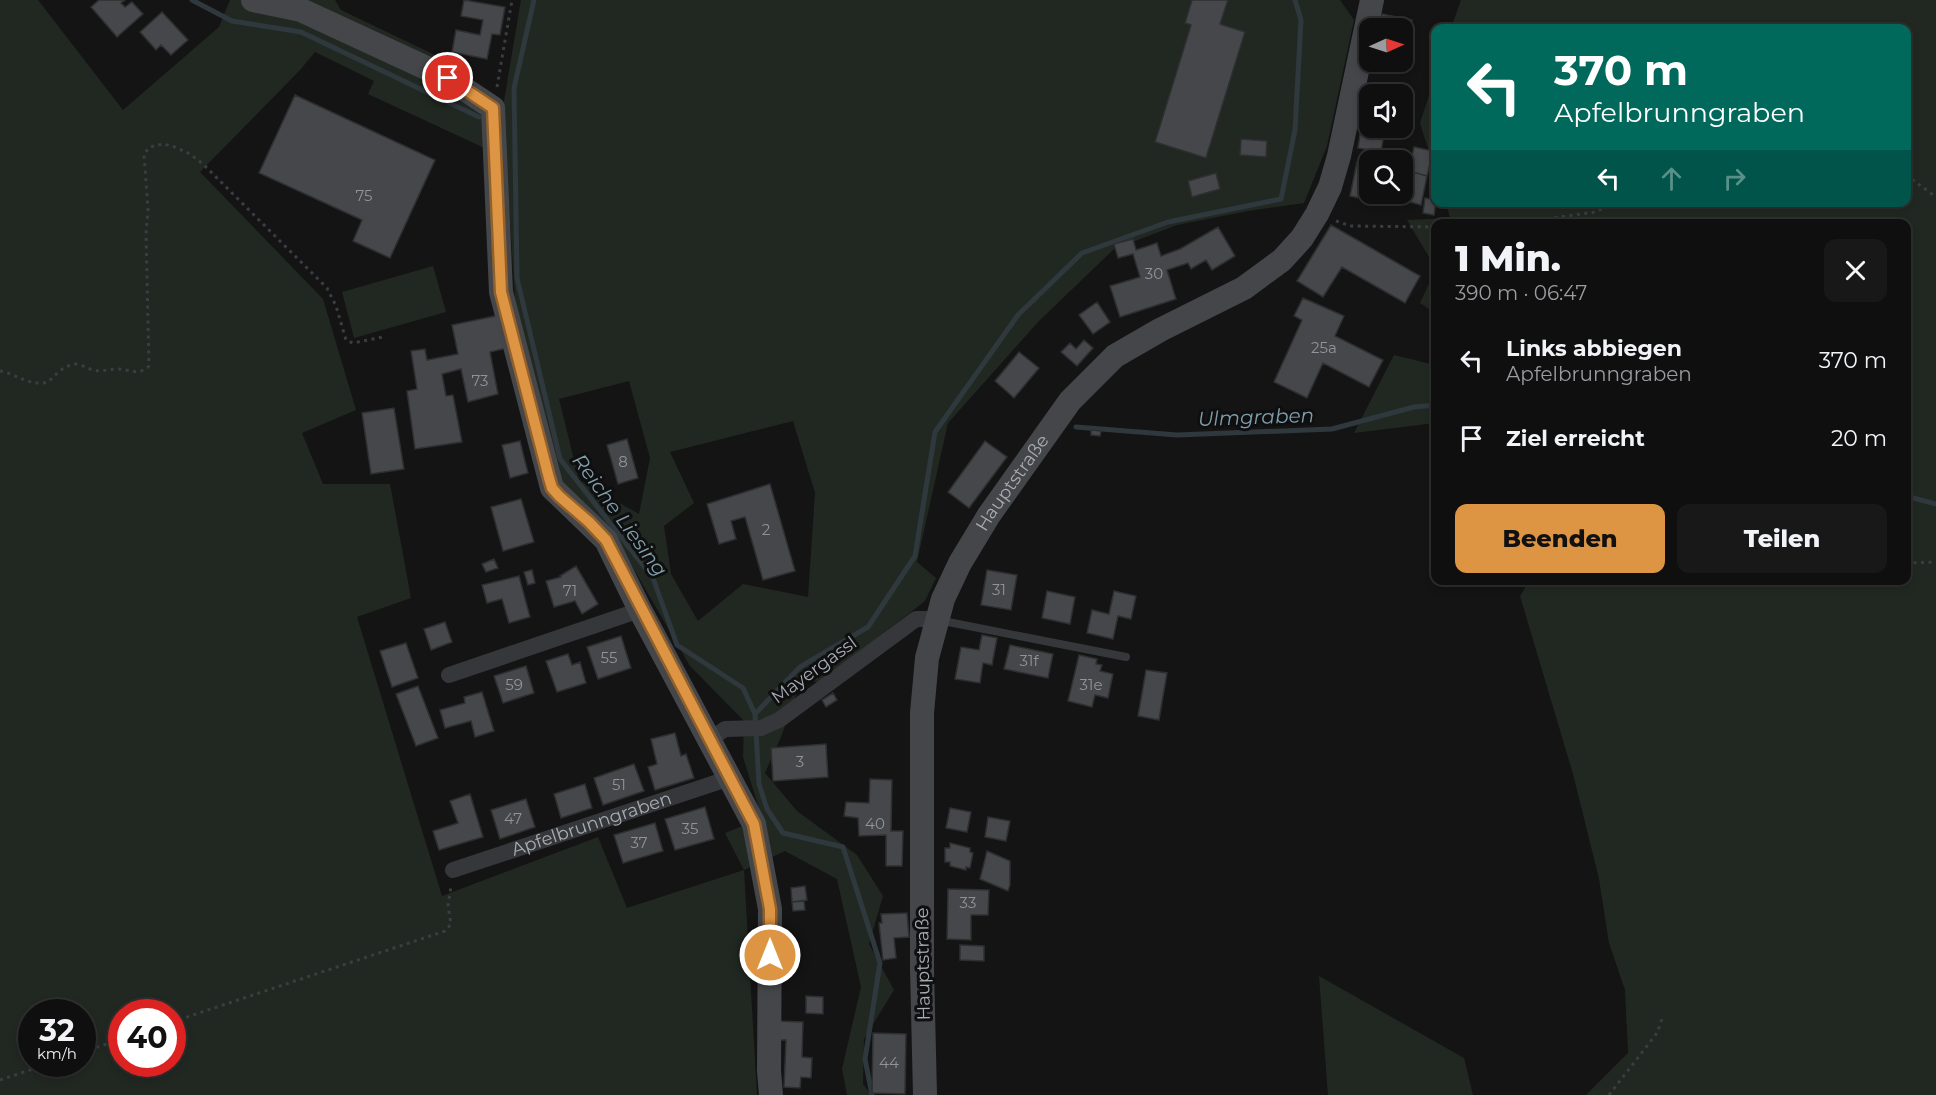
<!DOCTYPE html>
<html lang="de">
<meta charset="utf-8">
<style>
body{margin:0;font-family:Montserrat,sans-serif;background:#181819;color:#f1f3f6;height:100vh;display:flex;flex-direction:column;font-size:22px;white-space:nowrap}
*{box-sizing:border-box;margin:0}
p{font-size:20px;color:#9b9c9f}
.icon{flex:none;width:33px;height:33px;fill:none;stroke:currentColor;stroke-width:2;stroke-linecap:round;stroke-linejoin:round}
.map{position:relative;flex:1;overflow:hidden}
.panel{position:absolute;left:1431px;top:219px;width:480px;height:366px;display:flex;flex-direction:column;background:#0f0f10;border-radius:12px;box-shadow:0 3px 9px #0003,0 0 0 2px #2f2f30}
.panel>*{flex:none}
.hud{position:absolute;left:1431px;top:24px;width:480px;height:183px;border-radius:12px;box-shadow:0 3px 9px #0003,0 0 0 2px #2f2f30;background:#00695c;color:#fff;overflow:hidden}
.needle{width:39px;rotate:87deg}
.fabs{position:absolute;left:1359px;top:18px;display:grid;gap:12px}
.fabs a{display:grid;place-items:center;width:54px;height:54px;border-radius:12px;background:#0f0f10;box-shadow:0 3px 9px #0003,0 0 0 2px #2f2f30;font-size:30px}
.speed{position:absolute;left:18px;top:999px;display:flex;gap:12px;font-size:30px;font-weight:700;text-align:center}
.speed>*{display:grid;place-content:center;width:78px;height:78px;border-radius:50%;background:#0f0f10;box-shadow:0 3px 9px #0003,0 0 0 2px #2f2f30;line-height:1}
.speed small{font-size:15px;font-weight:400}
.speed .limit{border:9px solid #d22;background:#fff;color:#111}
.pin{position:absolute;display:grid;place-items:center;width:51px;height:51px;color:#fff;margin:-26px;border:3px solid #fff;border-radius:50%;box-shadow:0 2px 6px #0007}
.me{position:absolute;width:66px;margin:-33px;rotate:0deg;stroke-linejoin:round;filter:drop-shadow(0 0 4px #0008)}
.turn{display:flex;align-items:center;gap:21px;height:126px;padding:0 24px;font-size:27px}
.turn .icon{width:78px;height:78px;stroke-width:2.5}
.turn b{display:block;font-size:42px;line-height:51px}
.lanes{display:flex;align-items:center;height:57px;padding:0 24px;background:#0003;justify-content:center;gap:30px;direction:ltr}
.lanes .off{opacity:.35}
.round{display:grid;place-items:center;flex:none;width:63px;height:63px;border-radius:12px;background:#181819}
.summary{display:flex;align-items:center;justify-content:space-between;height:102px;padding:0 24px}
h1{font-size:36px;font-weight:800;line-height:45px}
.button{display:flex;gap:12px;margin-top:auto;padding:12px 24px}
.button a{flex:1;height:69px;border-radius:12px;background:#de9543;color:#111;font-size:24px;font-weight:800;line-height:69px;text-align:center}
.button a+a{background:#181819;color:#f1f3f6}
ul{padding:0;list-style:none}
li{display:flex;align-items:center;gap:18px;height:78px;padding:0 24px}
li div{flex:1}
li b{display:block;font-size:22px}
li em{font-style:normal}
.map>svg:first-child{display:block}
.green{fill:#212821;fill-rule:evenodd}
.lines{fill:none;stroke-linecap:round;stroke-linejoin:round}
.stream{stroke:#2f383d;stroke-width:5}
.building{fill:#46474a;stroke:#2e2f31;stroke-width:1.5}
.path{stroke:#3b3e41;stroke-width:3;stroke-dasharray:3 4.5;stroke-linecap:butt}
.lane{stroke:#35373a;stroke-width:8}
.street{stroke:#35373a;stroke-width:16}
.secondary{stroke:#44464a;stroke-width:24}
.route-casing{stroke:#90612c;stroke-width:15}
.route{stroke:#de9543;stroke-width:10}
.labels{text-anchor:middle;stroke-width:6;stroke-linejoin:round;paint-order:stroke}
.number-label{font-size:15px;fill:#8f949a}
.street-label{font-size:18px;fill:#a7adb4;stroke:#0f0f10}
.water-label{font-size:20px;font-style:italic;fill:#819eac;stroke:#0f0f10}
</style>
<div class="map">
<svg width="1936" height="1095" viewBox="0 0 1936 1095">
<rect width="100%" height="100%" fill="#141415"/>
<path class="green" d="M0,0H38L123,110L219,27L230,0H335L341,10L460,67L447,87L503,107L521,0H1340L1354,20L1327,146L1304,203L1248,211L1177,225L1114,249L1039,321L948,423L917,562L936,578L925,601L820,682L801,681L781,737L765,773L797,811L857,855L883,896L869,944L894,990L864,1039L863,1084L871,1095H847L842,1069L861,987L837,879L785,851L744,870L757,1095H0ZM315,52L374,81L368,94L506,158L517,329L557,485L625,554L690,666L744,721L743,757L762,818L725,833L744,870L627,908L598,837L442,896L357,617L411,598L390,484H323L302,433L356,410L323,299L200,172L301,69ZM629,381L650,458L639,514L579,480L559,399ZM793,421L815,493L808,597L743,584L698,621L671,574L664,526L694,503L670,452ZM32,1012H82V1064H32ZM122,1012H172V1064H122Z
M1461,0H1936V1095H1586L1628,1053L1625,990L1609,943L1599,879L1573,774L1520,596L1530,580H1906V224H1436L1435,267L1407,220L1450,218L1446,202H1906V28H1451Z
M1435,77V171L1420,123Z
M433,266L446,312L354,338L342,292Z
M1435,270V313L1420,303Z
M1394,355L1435,365V423L1354,433Z
M1319,976L1464,1058L1473,1095H1328Z"/>
<g class="lines">
<path class="stream" d="M192,0L232,21L301,32L479,117
M534,0L514,88L517,278L560,459L653,578L677,645L743,688L755,714L759,784L767,809L783,833L843,847L880,963L865,1059L872,1095
M1076,427L1177,435L1332,429L1414,407L1436,405
M1906,496L1936,504
M755,714L800,667L868,627L915,556L935,432L1018,315L1082,253L1168,222L1281,199L1295,130L1301,20L1295,0"/>
</g>
<path class="building" d="M99,0H125L121,3L125,7L132,2L143,14L117,37L91,7Z
M464,0L505,7L500,35L492,34L487,59L452,52L456,30L480,35L483,20L461,16Z
M1192,0H1228L1220,24L1245,32L1206,158L1155,142L1191,25L1185,23Z
M162,12L188,40L171,55L161,45L156,50L140,32Z
M1382,14L1412,20L1402,66L1381,62H1402V28H1379Z
M295,95L435,160L390,258L353,241L362,220L259,173Z
M1365,102L1370,103V128H1385L1381,152L1358,148Z
M1241,139L1267,141L1266,157L1240,155Z
M1414,147L1433,151L1427,176L1409,171Z
M1357,162L1370,165V194H1375L1373,201L1350,196Z
M1409,171L1427,176L1421,205L1403,200Z
M1216,173L1220,189L1192,197L1188,181Z
M1425,198L1436,200L1434,215L1423,213Z
M1331,225L1420,276L1405,303L1342,267L1323,297L1297,281Z
M1218,227L1235,256L1212,270L1206,260L1191,269L1188,263L1167,270L1176,299L1120,317L1110,286L1140,277L1133,254L1118,258L1114,244L1133,239L1136,250L1157,243L1161,256L1180,249Z
M1303,298L1344,316L1335,336L1383,360L1369,387L1323,363L1307,398L1274,382L1302,320L1294,316Z
M1097,302L1110,322L1093,334L1079,315Z
M500,315L507,348L490,352L498,394L468,402L461,369L442,374L446,396L453,395L462,442L415,449L407,391L417,389L411,351L425,349L427,360L458,354L452,325Z
M1084,340L1093,348L1077,366L1061,352L1070,343L1076,349Z
M1019,352L1039,368L1014,398L995,381Z
M394,408L404,469L371,474L362,413Z
M1091,430L1101,431L1100,436L1091,435Z
M627,439L638,478L618,484L607,445Z
M520,441L528,473L510,478L502,445Z
M985,441L1007,457L969,508L948,492Z
M770,484L795,571L763,580L745,517L731,521L736,539L719,544L707,504Z
M521,499L534,542L503,551L491,507Z
M494,559L498,568L486,572L482,564Z
M576,566L598,604L582,614L575,601L554,607L546,581L561,577L560,576Z
M532,570L535,583L528,585L524,572Z
M987,570L1017,575L1011,610L981,605Z
M519,576L530,617L509,623L502,599L487,603L482,585Z
M1047,591L1075,597L1070,624L1042,618Z
M1114,591L1136,596L1131,619L1118,616L1113,639L1087,633L1092,610L1109,614Z
M445,622L452,642L431,650L424,629Z
M982,635L997,638L992,665L983,663L980,683L955,679L961,647L979,650Z
M621,636L631,668L598,679L587,647Z
M406,643L418,678L392,687L380,651Z
M1010,645L1053,654L1048,678L1004,669Z
M568,654L572,665L580,662L586,683L557,692L546,661Z
M1079,655L1097,659L1096,664L1102,665L1100,671L1113,674L1108,698L1095,695L1092,707L1068,701Z
M526,666L534,693L503,703L494,676Z
M1146,670L1167,673L1159,720L1138,716Z
M418,686L438,738L416,746L396,694Z
M482,692L494,731L475,737L471,721L445,728L440,710L465,703L464,697Z
M833,693L837,700L826,707L822,700Z
M675,733L681,756L686,754L694,778L655,790L648,767L657,764L651,739Z
M826,744L828,777L773,781L771,748Z
M634,764L644,791L603,805L594,778Z
M870,779L892,780L891,831H903L902,866H886V835L859,836L858,818L844,816L846,802L869,803Z
M585,784L592,808L561,818L554,794Z
M470,794L483,837L439,850L433,831L458,823L450,801Z
M526,799L535,827L500,839L491,810Z
M705,807L714,839L675,850L665,819Z
M950,808L971,812L967,832L946,828Z
M988,817L1010,821L1006,841L985,837Z
M655,823L663,851L623,863L614,835Z
M950,843L970,848V852L973,853L970,868L966,867V870L950,866V862H945V848H950Z
M987,851L1010,861V885L1008,891L980,879Z
M805,886L807,900L792,902L791,888Z
M948,889L989,890L988,915H971V940L947,939Z
M804,901L805,910L793,911L792,902Z
M907,913L909,937L894,938L896,958L883,960L879,923H882L881,914Z
M960,945L984,946V961L960,960Z
M806,996L823,997V1014L806,1013Z
M776,1021L803,1022L802,1057L812,1058L811,1078L801,1077L800,1088L784,1087L786,1040H776Z
M873,1033L906,1034L905,1094L872,1093Z"/>
<g class="lines">
<path class="path" d="M497,87L512,0
M1906,175L1936,197
M1336,221L1351,226L1436,227
M1510,224L1595,212L1618,202
M0,371C17,374 30,387 48,382C56,375 63,365 76,364C81,364 88,369 93,370C102,372 109,369 117,369C129,369 139,376 149,366L146,234L148,209L144,154L150,147L163,144L175,147L190,154L203,164L327,288L336,306L346,340L353,343L383,337
M1906,563L1936,562
M172,1022L445,931L451,924L448,906L451,886
M82,1052L122,1039
M0,1080L48,1064
M1609,1095L1657,1033L1663,1016"/>
<path class="lane" d="M938,620L1126,657"/>
<g class="street">
<path d="M449,675L640,610"/>
<path d="M709,740L725,729L761,728L779,720L916,619H937"/>
<path id="s1" d="M453,870L730,778"/>
</g>
<g class="secondary">
<path d="M253,0L301,10L448,78L493,108L501,292L552,488L606,540L640,610L754,824L770,909L769,1071L771,1095"/>
<path id="s2" d="M925,1095L922,969V713L927,658L943,599L960,563L989,515L1070,401L1115,356L1160,330L1244,288L1282,260L1302,238L1317,214L1330,187L1339,156L1372,0"/>
</g>
</g>
<g class="lines">
<defs>
<path id="route" d="M448,78L493,108L501,292L549,478L552,488L559,496L589,522L606,540L754,824L770,909V955"/>
</defs>
<use href="#route" class="route-casing"/>
<use href="#route" class="route"/>
</g>
<g class="labels">
<g class="number-label">
<text x="364" y="201">75</text>
<text x="1154" y="279">30</text>
<text x="1324" y="353">25a</text>
<text x="480" y="386">73</text>
<text x="623" y="467">8</text>
<text x="766" y="535">2</text>
<text x="999" y="595">31</text>
<text x="570" y="596">71</text>
<text x="609" y="663">55</text>
<text x="1029" y="666">31f</text>
<text x="514" y="690">59</text>
<text x="1091" y="690">31e</text>
<text x="800" y="767">3</text>
<text x="619" y="790">51</text>
<text x="513" y="824">47</text>
<text x="875" y="829">40</text>
<text x="690" y="834">35</text>
<text x="639" y="848">37</text>
<text x="968" y="908">33</text>
<text x="889" y="1068">44</text>
</g>
<g class="street-label">
<text dy="6" stroke="none"><textPath href="#s2" startOffset="634">Hauptstraße</textPath></text>
<text transform="translate(814 670) rotate(-36)" y="6">Mayergassl</text>
<text dy="6" stroke="none"><textPath href="#s1" startOffset="146">Apfelbrunngraben</textPath></text>
<text transform="translate(923 964) rotate(-91)" y="6">Hauptstraße</text>
</g>
<g class="water-label">
<text transform="translate(1256 417) rotate(-2)" y="7">Ulmgraben</text>
<text transform="translate(620 515) rotate(54)" y="7">Reiche Liesing</text>
</g>
</g>
</svg>
<div class="fabs">
<a><svg class="needle" viewBox="-14 -14 28 28"><path d="M0-13l5 13h-10z" fill="#e53935"/><path d="M0 13l5-13h-10z" fill="#9b9c9f"/></svg></a>
<a><svg class="icon" aria-label="sound" viewBox="0 0 24 24"><path d="M4 9h4l5-4v14l-5-4H4zM17 9q2 3 0 6"/></svg></a>
<a><svg class="icon" aria-label="search" viewBox="0 0 24 24"><circle cx="10" cy="10" r="6"/><path d="M15 15l6 6"/></svg></a>
</div>
<div class="speed"><div>32<small>km/h</small></div><div class="limit">40</div></div>
<div class="pin" style="left:448px;top:78px;background:#d93025"><svg class="icon" aria-label="arrive" viewBox="0 0 24 24"><path d="M6 21V4h12l-3 4 3 4H6"/></svg></div>
<svg class="me" style="left:770px;top:955px" viewBox="-20 -20 40 40"><circle r="17" fill="#de9543" stroke="#fff" stroke-width="3"/><path d="M0-11L8 9 0 5-8 9z" fill="#fff"/></svg>
<div class="hud">
<div class="turn"><svg class="icon" aria-label="left" viewBox="0 0 24 24"><path d="M17 20v-9H6M10 6l-5 5 5 5"/></svg><div><b>370 m</b>Apfelbrunngraben</div></div>
<div class="lanes"><svg class="icon" aria-label="left" viewBox="0 0 24 24"><path d="M17 20v-9H6M10 6l-5 5 5 5"/></svg><svg class="icon off" aria-label="ahead" viewBox="0 0 24 24"><path d="M12 20V5M6 11l6-6 6 6"/></svg><svg class="icon off" aria-label="right" viewBox="0 0 24 24"><path d="M7 20v-9h11M14 6l5 5-5 5"/></svg></div>
</div>
<section class="panel">
<div class="summary"><div><h1>1 Min.</h1><p>390 m · 06:47</p></div><a class="round"><svg class="icon" aria-label="close" viewBox="0 0 24 24"><path d="M6 6l12 12M18 6L6 18"/></svg></a></div>
<ul>
<li><svg class="icon" aria-label="left" viewBox="0 0 24 24"><path d="M17 20v-9H6M10 6l-5 5 5 5"/></svg><div><b>Links abbiegen</b><p>Apfelbrunngraben</p></div><em>370 m</em></li>
<li><svg class="icon" aria-label="arrive" viewBox="0 0 24 24"><path d="M6 21V4h12l-3 4 3 4H6"/></svg><div><b>Ziel erreicht</b></div><em>20 m</em></li>
</ul>
<div class="button"><a>Beenden</a><a>Teilen</a></div>
</section>
</div>
